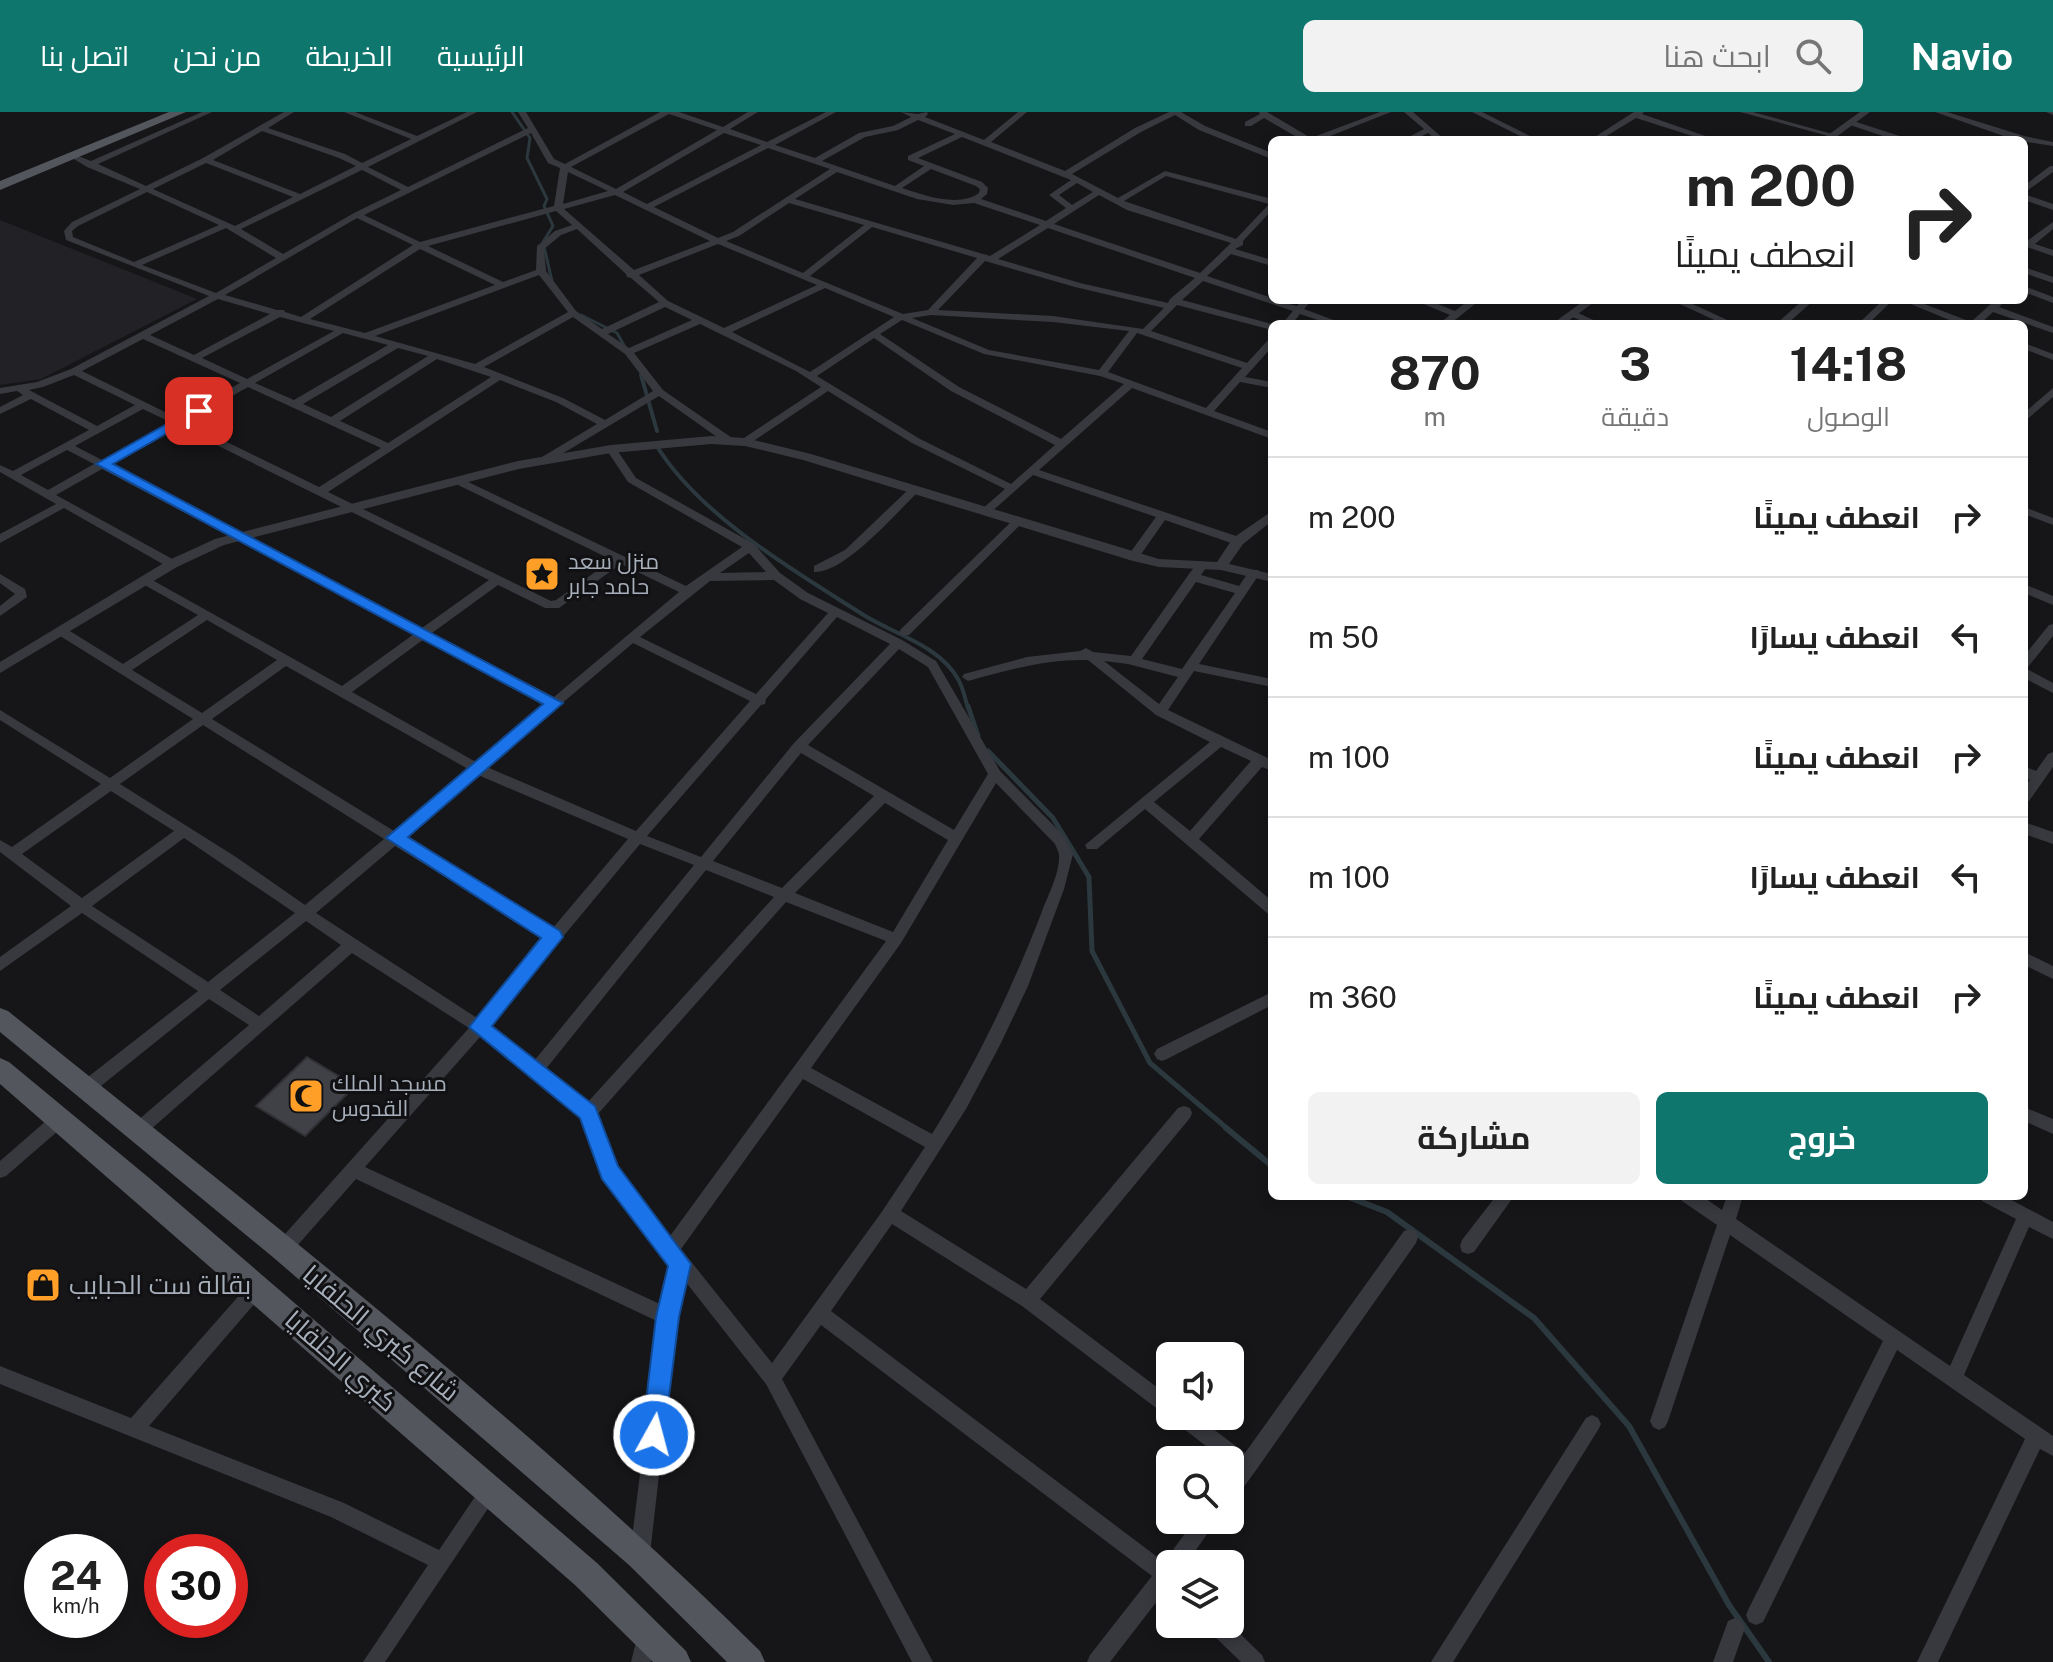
<!DOCTYPE html>
<html lang="ar">
<meta charset="utf-8">
<style>
body{margin:0;font-family:"Public Sans",Cairo,sans-serif;background:#f2f2f2;color:#222;direction:rtl;height:100vh;display:flex;flex-direction:column;font-size:30px;white-space:nowrap}
*{box-sizing:border-box;margin:0}
p{font-size:26px;color:#767676}
.icon{flex:none;width:44px;height:44px;fill:none;stroke:currentColor;stroke-width:2;stroke-linecap:round;stroke-linejoin:round}
.map{position:relative;flex:1;overflow:hidden;direction:ltr}
.panel{position:absolute;left:1268px;top:208px;width:760px;height:880px;display:flex;flex-direction:column;background:#fff;border-radius:12px;box-shadow:0 4px 12px #0003;direction:rtl}
.panel>*{flex:none}
.hud{position:absolute;left:1268px;top:24px;width:760px;height:168px;border-radius:12px;box-shadow:0 4px 12px #0003;direction:rtl;background:#fff;color:#222;overflow:hidden}
.controls{position:absolute;left:1156px;top:1230px;display:grid;gap:16px}
.controls a{display:grid;place-items:center;width:88px;height:88px;border-radius:12px;background:#fff;box-shadow:0 4px 12px #0003;font-size:40px}
.speed{position:absolute;left:24px;top:1422px;display:flex;gap:16px;font-size:40px;font-weight:700;text-align:center}
.speed>*{display:grid;place-content:center;width:104px;height:104px;border-radius:50%;background:#fff;box-shadow:0 4px 12px #0003;line-height:1}
.speed small{font-size:20px;font-weight:400}
.speed .limit{border:12px solid #d22;background:#fff;color:#111}
.pin{position:absolute;display:grid;place-items:center;width:68px;height:68px;color:#fff;margin:-34px;border-radius:16px;box-shadow:0 4px 12px #0006}
.me{position:absolute;width:88px;margin:-44px;rotate:7deg;stroke-linejoin:round;filter:drop-shadow(0 0 6px #0008)}
.turn{display:flex;align-items:center;gap:28px;height:168px;padding:0 40px;font-size:36px}
.turn .icon{width:104px;height:104px;stroke-width:2.5}
.turn b{display:block;font-size:56px;line-height:68px}
.eta{display:flex;justify-content:space-evenly;align-items:center;height:136px;text-align:center}
.eta b{font-size:48px;font-weight:700;line-height:56px}
.primary-button{display:flex;gap:16px;margin-top:auto;padding:16px 40px}
.primary-button a{flex:1;height:92px;border-radius:12px;background:#0f766e;color:#fff;font-size:32px;font-weight:700;line-height:92px;text-align:center}
.primary-button a+a{background:#f2f2f2;color:#222}
ul{padding:0;list-style:none}
li{display:flex;align-items:center;gap:24px;height:120px;padding:0 40px;border-top:2px solid #e0e0e0}
li div{flex:1}
li b{display:block;font-size:30px}
li em{font-style:normal}
header{display:flex;align-items:center;gap:48px;box-sizing:border-box;height:112px;padding:0 40px;background:#0f766e;color:#fff}
header strong{font-size:38px}
nav{display:flex;gap:44px;margin-inline-start:auto;font-size:28px}
.search{width:560px;height:72px;background:#f2f2f2;display:flex;align-items:center;gap:20px;box-sizing:border-box;padding:0 28px;border-radius:12px;color:#767676;font-size:30px}
.map>svg:first-child{display:block}
.built{fill:#222226}
.lines{fill:none;stroke-linecap:round;stroke-linejoin:round}
.stream-far3{stroke:#2b383e;stroke-width:3}
.stream-far2{stroke:#2b383e;stroke-width:4}
.stream-far1{stroke:#2b383e;stroke-width:5}
.stream{stroke:#2b383e;stroke-width:6}
.building{fill:#404146;stroke:#303035;stroke-width:2}
.minor{fill:#37393e;fill-rule:evenodd}
.tertiary{fill:#37393e;fill-rule:evenodd}
.primary{fill:#53565d;fill-rule:evenodd}
.route{fill:#1a73e8;stroke:#114b97;stroke-width:2}
.labels{text-anchor:middle;stroke-width:6;stroke-linejoin:round;paint-order:stroke}
.poi-label{font-size:22px;fill:#a7afba;stroke:#111114;text-anchor:start}
.near-poi-label{font-size:26px;fill:#a7afba;stroke:#111114;text-anchor:start}
.near-street-label{font-size:26px;fill:#a7afba;stroke:#111114}
</style>
<header>
<strong>Navio</strong>
<div class="search"><svg class="icon" aria-label="search" viewBox="0 0 24 24"><circle cx="10" cy="10" r="6"/><path d="M15 15l6 6"/></svg>ابحث هنا</div>
<nav><a>الرئيسية</a><a>الخريطة</a><a>من نحن</a><a>اتصل بنا</a></nav>
</header>
<div class="map">
<svg width="2053" height="1550" viewBox="0 0 2053 1550">
<rect width="100%" height="100%" fill="#161619"/>
<path class="built" d="M0,108L197,187L41,267L0,273Z"/>
<g class="lines">
<path class="stream-far3" d="M512,0L530,26L527,46L547,87L544,94L553,114L543,130L552,169
M581,203L617,221L626,237"/>
<path class="stream-far2" d="M641,263L657,319
M658,336C702,405 793,458 862,502C893,522 939,533 958,567C963,575 965,587 968,596"/>
<path class="stream-far1" d="M968,594L978,624
M988,639L1053,706L1089,765L1092,839L1150,951L1229,1018"/>
<path class="stream" d="M1226,1016L1272,1054
M1346,1084L1387,1100L1534,1206L1629,1314L1729,1493L1769,1550"/>
</g>
<path class="building" d="M307,945L355,974L305,1024L256,994Z"/>
<g class="lines">
<path class="minor" d="M202,0H212L98,52L146,74L203,46L284,0H294L268,16L345,42L362,51L411,27L344,0H355L417,24L467,0H477L368,55L408,75L528,16L518,0H526L554,47L565,52L660,0H679L723,15L748,0H758L730,17L767,30L826,0H836L775,33L815,46L859,21L893,14L911,5L901,0L918,2L927,0L928,2L925,5L984,28L1018,0H1027L991,30L1065,59L1135,16L1169,0H1181L1205,14L1272,41V46H1269L1199,18L1175,3L1141,20L1072,62L1118,86L1165,59L1272,87V98L1243,129V133L1235,137L1272,148V154L1231,142L1207,164L1272,186V188L1297,194L1302,188H1312L1304,197L1344,212H1330L1300,202L1292,212H1282L1293,199L1203,169L1182,188L1272,212V218L1177,193L1151,219L1247,251L1269,227L1272,226V235L1245,265L1272,270V276L1240,270L1214,299L1272,320V327L1132,276L1039,358L1242,426V432H1234L1165,408L1137,448H1129L1127,445L1156,405L1033,363L989,402H981V398L1005,377L912,331L828,279L749,332H741V328L821,275L796,259L700,212L634,241L663,278L732,326V330H724L659,284L550,349H542V345L597,312L556,290L500,268L328,380L551,489L556,488L612,448L454,371V367H462L686,474L742,435L628,370L606,337L607,335H615L636,366L754,432L780,461L808,481L902,528L936,549L1000,659L1065,725L1073,742L1064,777L1028,874L1000,933L966,997L901,1099L1026,1177L1178,996L1184,994L1190,996L1192,1001L1190,1006L1040,1187L1170,1285V1304H1196L1245,1341L1404,1119L1410,1117L1416,1119L1418,1125L1416,1131L1254,1361L1237,1384L1230,1386V1361L1234,1356L1230,1353V1348H1224L1175,1310L1172,1304L1170,1305L1164,1302L1022,1194L892,1112L831,1199L1164,1450L1195,1408H1217L1186,1452H1170V1476L1168,1475L1110,1550H1087L1090,1543L1152,1464L821,1213L782,1267L933,1550H912L766,1272L685,1169L677,1205L650,1442L647,1449L640,1452L633,1449L630,1442L659,1210L356,1067L289,1143L283,1145L277,1143L275,1137L277,1131L469,916L352,841L142,1025L136,1027L130,1025L128,1020L130,1015L249,913L209,887L91,982L85,984L79,982L77,977L79,972L198,879L82,801L0,859V845L71,794L0,740V728L12,735L101,672L0,608V598L110,666L193,607L57,522L55,519L57,516H65L123,552L198,503L141,471L139,468L145,464L342,574L414,522L102,357L56,383L176,449V455H168L64,396L0,431V422L56,392L0,360V353L13,359L89,318L31,287L0,302V295L23,283L17,279L0,282V276L37,270L71,257L209,184L66,128L64,119L72,110L140,77L87,55L69,44L73,42L91,49ZM669,2L717,18L616,77L571,55ZM918,8L955,22L908,44V48L924,54L895,74L822,49L865,25L898,18ZM262,19L339,46L356,54L300,82L213,48ZM531,21L548,51L560,56L554,94L420,130L364,103ZM724,21L761,33L647,92L623,80ZM962,25L1071,68L1049,83L1066,96L1046,109L981,87L987,82L988,76L982,70L918,46ZM768,36L830,57L733,120L718,126L654,95ZM206,51L293,85L235,114L153,77ZM931,57L976,74L980,77L979,81C959,96 923,83 902,76ZM362,58L401,78L354,101L283,142L241,117ZM568,60L608,79L563,92ZM837,60L917,87L953,93L974,91L1040,113L990,144L795,87ZM1166,64L1269,92L1236,127L1124,89ZM1077,71L1093,80L1072,93L1059,83ZM147,80L219,113L134,150L73,125L72,119L78,114ZM615,83L710,129L634,158L564,97ZM1099,83L1127,98L1231,131L1200,161L1054,112ZM789,91L864,113L803,161L726,129L739,124ZM556,99L572,113L555,119L537,134L536,158L503,170L428,134ZM357,106L413,133L301,205L285,200L284,198H277L225,183ZM872,115L977,146L928,198L903,202L810,164ZM226,116L276,146L216,181L142,153ZM1048,116L1195,166L1170,187L1168,191L1080,171L998,147ZM577,117L626,162L627,165L631,166L659,190L602,217L576,199L546,159L544,137L561,123ZM718,132L817,173L724,216L668,189L639,163ZM420,137L495,173L365,221L310,207ZM985,149L1075,175L1164,196L1143,217L1053,204L938,198ZM539,163L568,200L475,252L375,224ZM825,176L894,205L810,260L732,220ZM218,187L270,202L194,243L150,223ZM665,195L692,208L629,236L608,222ZM931,203L1053,210L1129,219L1099,258L989,238L912,206ZM280,205L334,219L247,267L202,246ZM573,205L625,242L653,279L605,308L563,286L484,255ZM902,208L984,242L1100,264L1124,272L1061,327L959,275L880,222ZM343,221L388,233L294,288L255,271ZM1137,221L1242,256L1206,296L1108,260ZM874,226L951,279L1055,333L1011,372L920,327L817,264ZM143,227L240,271L177,306L82,259ZM398,236L428,244L331,305L303,292ZM437,247L491,265L388,331L340,309ZM74,263L135,293L97,314L29,278L43,275ZM248,275L381,336L319,375L186,310ZM143,297L170,310L102,348L75,334ZM178,314L489,468L422,516L110,352ZM67,338L94,352L48,378L21,363ZM749,441L766,460L720,461ZM621,452L679,480L554,585L432,521L498,473L545,496H559ZM774,468L800,487L828,501L756,582L640,525L710,469ZM837,505L890,532L794,631L701,745L647,724L761,593L765,592L766,587ZM207,508L277,548L202,601L132,558ZM424,527L546,592L476,650L352,580ZM633,531L750,589L636,719L487,655ZM899,537L928,555L988,662L954,718L808,633ZM286,554L468,657L394,719L212,607ZM203,613L384,727L305,793L236,745L120,672ZM801,641L874,684L782,776L713,749ZM478,663L628,727L552,817L404,726ZM996,671L1055,732C1056,735 1059,740 1059,743C1060,762 1047,785 1041,802C1011,879 976,952 932,1022L811,956L901,831ZM111,679L174,719L82,786L22,742ZM885,691L948,728L893,820L795,781ZM184,726L295,801L208,870L92,794ZM640,732L694,753L534,949L489,914ZM395,734L544,826L477,906L316,801ZM706,758L774,785L587,991L545,958ZM786,790L886,829L670,1124L616,1056L597,1003ZM306,809L341,833L259,904L220,878ZM480,925L527,962L529,966L534,968L582,1005L603,1065L671,1152L662,1193L365,1055ZM803,967L925,1035L881,1101L772,1251L681,1137Z
M1259,0H1267L1311,26L1380,0H1391L1320,28H1302L1264,6L1251,14H1245V10L1260,2Z
M1404,0H1413L1445,28H1436L1428,21L1414,28H1403L1424,17Z
M1472,0H1482L1538,28H1528Z
M1634,0H1644L1642,2L1717,28H1705L1636,6L1600,28H1590Z
M1740,0H1753L1836,23L1832,25Z
M1935,0H1947L2024,24L2053,30V34L2015,28Z
M2046,0H2053V3Z
M1850,8L1906,26L1907,28H1895L1847,12L1846,10Z
M2050,54H2053V60L2024,81V74Z
M2024,82L2053,92V98L2024,88Z
M2053,110V117L2035,132L2053,138V144L2024,134V128L2027,129Z
M2024,155L2053,165V171L2024,161Z
M2024,174L2053,185V191L2024,180Z
M1414,188H1428L1455,199L1469,188H1480L1450,212H1439L1450,203Z
M1671,188H1684L1736,212H1723Z
M1803,188H1814L1787,212H1776Z
M1883,188H1893L1868,212H1858Z
M1901,188H1914L1971,210L1995,188H2006L1999,195L2053,215V221L1993,200L1980,212H1959Z
M1570,200H1576L1602,212H1589L1570,204Z
M2024,231L2053,242V248L2024,237Z
M2053,276V285L2024,310V301Z
M914,375L919,378L918,380C896,401 844,462 814,460V454L845,438L910,376Z
M2024,395L2053,406V413L2024,402Z
M1017,407L1023,410L1021,412L909,523H901L899,520L901,517L1013,408Z
M1202,449L1208,453L1201,463L1239,474L1250,458H1258L1260,461L1199,552L1272,567V575L1194,559L1168,598L1272,648V659L1262,655L1199,727L1272,789V803L1267,801L1145,697L1097,737H1087L1085,733L1210,630L1156,603L1088,548C1047,547 1007,558 968,569L962,565L964,562L1027,545L1080,539L1086,536L1093,540L1131,544L1189,462L1198,450ZM1196,470L1235,481L1182,557L1142,547ZM1104,549L1128,552L1178,565L1159,592ZM1221,635L1251,649L1190,719L1154,690Z
M0,462L25,477L27,485L0,504V494L15,482L0,471Z
M2024,472L2053,484V493L2024,481Z
M2053,512V524L2028,555L2025,556L2053,571V581L2024,566V544L2049,513Z
M2053,640V655L2029,689L2024,690V675L2030,668L2024,665V654L2036,659L2048,642Z
M2024,840L2053,854V867L2024,853Z
M1272,880V893L1167,947L1162,949L1157,947L1154,942L1157,937Z
M2024,995L2053,1007V1022L2024,1009Z
M60,1000L66,1002L68,1007L66,1012L6,1064L0,1066V1049L54,1002Z
M1496,1084H1514L1474,1140L1468,1142L1462,1140L1460,1134L1462,1128Z
M1680,1084H1702L1722,1098L1727,1084H1743L1736,1107L1950,1254L2016,1107L1982,1089L1980,1084H2004L2053,1110V1127L2029,1115L1964,1263L2053,1324V1344L2040,1337L1938,1550H1917L2025,1327L1897,1238L1763,1510L1756,1513L1749,1510L1746,1503L1749,1496L1883,1229L1730,1123L1668,1309L1665,1315L1659,1318L1653,1315L1650,1309L1717,1113L1682,1089Z
M257,1168L263,1170L266,1176L263,1182L149,1314L344,1391L439,1438L483,1373L490,1371L497,1373L499,1380L385,1550H363L428,1453L331,1405L0,1272V1254L131,1306L251,1170Z
M1592,1303L1598,1306L1601,1312L1598,1318L1453,1550H1431L1586,1306Z
M1735,1506L1742,1509L1745,1516L1733,1550H1713L1728,1509Z
M647,1511L654,1514L657,1521L651,1550H631L640,1514Z
M1206,1512H1230L1262,1543L1265,1550H1241L1209,1519Z"/>
<path class="tertiary" d="M1860,0H1870L1832,28H1821Z
M1585,188H1597L1564,212H1552Z
M711,324L745,326L811,342L1159,447L1217,450L1233,426L1272,399V409L1243,432L1229,452L1272,462V470L1221,458L1159,455L1133,449L803,348L745,334L711,332L611,341L519,357L224,433L177,455L0,561V550L167,449L215,427L518,349L611,333Z
M2024,710L2053,720V732L2024,722Z"/>
<path class="primary" d="M169,0H186L0,78V69Z
M0,896L8,899C264,1105 526,1308 760,1539L765,1550H727L629,1453L274,1146L0,920Z
M0,946L9,950L148,1065L597,1451L686,1539L691,1550H653L575,1473L0,972Z"/>
</g>
<path class="route" d="M195,296L206,299L113,352L563,591L408,725L560,819L563,825L492,914L595,994L618,1054L691,1152L679,1205L663,1332L654,1335L646,1332L642,1323L656,1205L668,1154L602,1067L580,1006L469,915L541,826L386,726L543,592L96,352Z"/>
<defs>
<symbol id="sight-square" viewBox="-11 -11 22 22"><rect x="-9" y="-9" width="18" height="18" rx="4" fill="#ff9f28" stroke="#111114"/><path d="M0-6L1.8-2.2L6-1.7L2.9 1.2L3.7 5.4L0 3.3L-3.7 5.4L-2.9 1.2L-6-1.7L-1.8-2.2Z" fill="#111"/></symbol>
<symbol id="mosque-square" viewBox="-11 -11 22 22"><rect x="-9" y="-9" width="18" height="18" rx="4" fill="#ff9f28" stroke="#111114"/><path d="M3.5-4.9A6 6 0 1 0 3.5 4.9A5 5 0 1 1 3.5-4.9Z" fill="#111"/></symbol>
<symbol id="shop-square" viewBox="-11 -11 22 22"><rect x="-9" y="-9" width="18" height="18" rx="4" fill="#ff9f28" stroke="#111114"/><path d="M-5-2.5h2.3a2.7 3.5 0 0 1 5.4 0H5L5.5 6h-11ZM-1.5-2.5h3a1.5 2.3 0 0 0-3 0Z" fill="#111"/></symbol>
</defs>
<g fill-rule="evenodd">
<use href="#sight-square" x="522" y="442" width="40" height="40"/>
<use href="#mosque-square" x="286" y="964" width="40" height="40"/>
<use href="#shop-square" x="23" y="1153" width="40" height="40"/>
</g>
<g class="labels">
<g class="poi-label">
<text x="568" y="457">منزل سعد<tspan x="568" dy="25">حامد جابر</tspan></text>
<text x="332" y="979">مسجد الملك<tspan x="332" dy="25">القدوس</tspan></text>
</g>
<g class="near-poi-label">
<text x="69" y="1182">بقالة ست الحبايب</text>
</g>
<g class="near-street-label">
<text transform="translate(381 1221) rotate(40)" y="9">شارع كبري الحلفايا</text>
<text transform="translate(341 1249) rotate(41)" y="9">كبري الحلفايا</text>
</g>
</g>
</svg>
<div class="controls">
<a><svg class="icon" aria-label="sound" viewBox="0 0 24 24"><path d="M4 9h4l5-4v14l-5-4H4zM17 9q2 3 0 6"/></svg></a>
<a><svg class="icon" aria-label="search" viewBox="0 0 24 24"><circle cx="10" cy="10" r="6"/><path d="M15 15l6 6"/></svg></a>
<a><svg class="icon" aria-label="layers" viewBox="0 0 24 24"><path d="M12 4l9 5-9 5-9-5zM3 14l9 5 9-5"/></svg></a>
</div>
<div class="speed"><div>24<small>km/h</small></div><div class="limit">30</div></div>
<div class="pin" style="left:199px;top:299px;background:#d93025"><svg class="icon" aria-label="arrive" viewBox="0 0 24 24"><path d="M6 21V4h12l-3 4 3 4H6"/></svg></div>
<svg class="me" style="left:654px;top:1323px" viewBox="-20 -20 40 40"><circle r="17" fill="#1a73e8" stroke="#fff" stroke-width="3"/><path d="M0-11L8 9 0 5-8 9z" fill="#fff"/></svg>
<div class="hud">
<div class="turn"><svg class="icon" aria-label="right" viewBox="0 0 24 24"><path d="M7 20v-9h11M14 6l5 5-5 5"/></svg><div><b>200 m</b>انعطف يمينًا</div></div>
</div>
<section class="panel">
<div class="eta">
<div><b>14:18</b><p>الوصول</p></div>
<div><b>3</b><p>دقيقة</p></div>
<div><b>870</b><p>m</p></div>
</div>
<ul>
<li><svg class="icon" aria-label="right" viewBox="0 0 24 24"><path d="M7 20v-9h11M14 6l5 5-5 5"/></svg><div><b>انعطف يمينًا</b></div><em>200 m</em></li>
<li><svg class="icon" aria-label="left" viewBox="0 0 24 24"><path d="M17 20v-9H6M10 6l-5 5 5 5"/></svg><div><b>انعطف يسارًا</b></div><em>50 m</em></li>
<li><svg class="icon" aria-label="right" viewBox="0 0 24 24"><path d="M7 20v-9h11M14 6l5 5-5 5"/></svg><div><b>انعطف يمينًا</b></div><em>100 m</em></li>
<li><svg class="icon" aria-label="left" viewBox="0 0 24 24"><path d="M17 20v-9H6M10 6l-5 5 5 5"/></svg><div><b>انعطف يسارًا</b></div><em>100 m</em></li>
<li><svg class="icon" aria-label="right" viewBox="0 0 24 24"><path d="M7 20v-9h11M14 6l5 5-5 5"/></svg><div><b>انعطف يمينًا</b></div><em>360 m</em></li>
</ul>
<div class="primary-button"><a>خروج</a><a>مشاركة</a></div>
</section>
</div>
